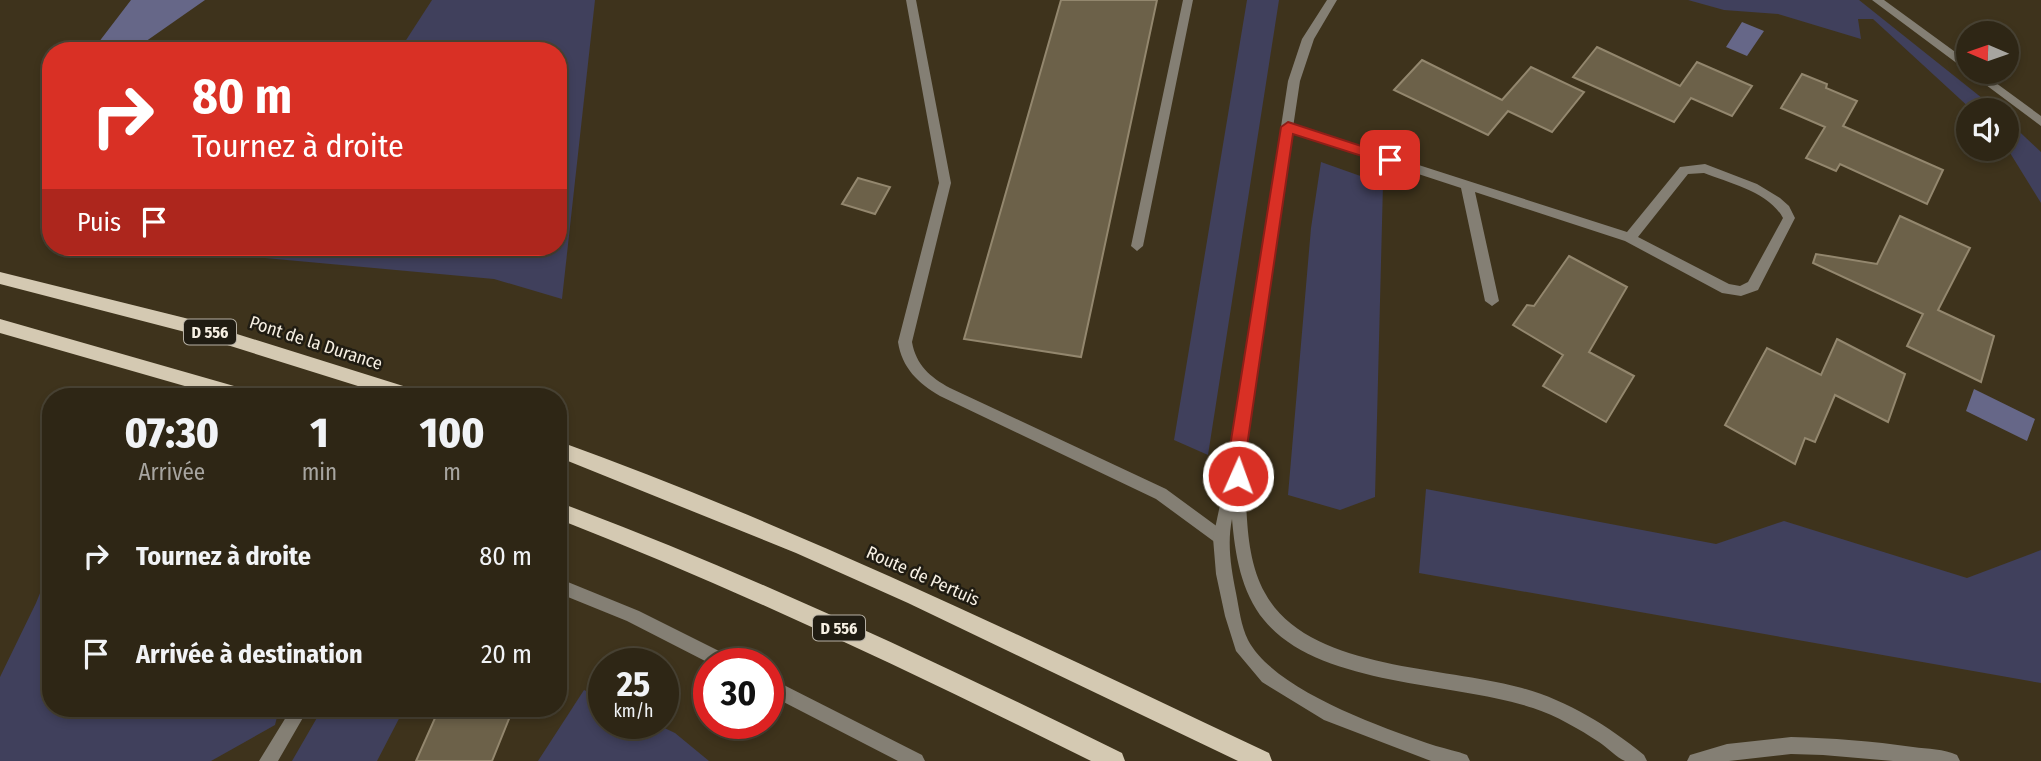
<!DOCTYPE html>
<html lang="fr">
<meta charset="utf-8">
<style>
body{margin:0;font-family:"Fira Sans Condensed",sans-serif;background:#362e1e;color:#f1f3f6;height:100vh;display:flex;flex-direction:column;font-size:26px;white-space:nowrap}
*{box-sizing:border-box;margin:0}
p{font-size:23px;color:#a7a5a0}
.icon{flex:none;width:38px;height:38px;fill:none;stroke:currentColor;stroke-width:2;stroke-linecap:round;stroke-linejoin:round}
.map{position:relative;flex:1;overflow:hidden}
.side{position:absolute;left:42px;top:388px;width:525px;height:329px;display:flex;flex-direction:column;background:#2e2615;border-radius:28px;box-shadow:0 4px 10px #0003,0 0 0 2px #494334}
.side>*{flex:none}
.top-card{position:absolute;left:42px;top:42px;width:525px;height:214px;border-radius:28px;box-shadow:0 4px 10px #0003,0 0 0 2px #494334;background:#d93025;color:#fff;overflow:hidden}
.needle{width:46px;rotate:272deg}
.buttons{position:absolute;left:1956px;top:21px;display:grid;gap:14px}
.buttons a{display:grid;place-items:center;width:63px;height:63px;border-radius:50%;background:#2e2615;box-shadow:0 4px 10px #0003,0 0 0 2px #494334;font-size:35px}
.speed{position:absolute;left:588px;top:648px;display:flex;gap:14px;font-size:35px;font-weight:700;text-align:center}
.speed>*{display:grid;place-content:center;width:91px;height:91px;border-radius:50%;background:#2e2615;box-shadow:0 4px 10px #0003,0 0 0 2px #494334;line-height:1}
.speed small{font-size:18px;font-weight:400}
.speed .limit{border:10px solid #d22;background:#fff;color:#111}
.pin{position:absolute;display:grid;place-items:center;width:60px;height:60px;color:#fff;margin:-30px;border-radius:14px;box-shadow:0 4px 10px #0006}
.me{position:absolute;width:77px;margin:-38px;rotate:2deg;stroke-linejoin:round;filter:drop-shadow(0 0 5px #0008)}
.turn{display:flex;align-items:center;gap:24px;height:147px;padding:0 35px;font-size:32px}
.turn .icon{width:91px;height:91px;stroke-width:2.5}
.turn b{display:block;font-size:49px;line-height:60px}
.then{display:flex;align-items:center;height:66px;padding:0 35px;background:#0003;gap:14px;font-size:26px}
.eta{display:flex;justify-content:space-evenly;align-items:center;height:119px;text-align:center}
.eta b{font-size:42px;font-weight:800;line-height:49px}
ul{padding:0;list-style:none}
li{display:flex;align-items:center;gap:21px;height:98px;padding:0 35px}
li div{flex:1}
li b{display:block;font-size:26px}
li em{font-style:normal}
.map>svg:first-child{display:block}
.green{fill:#40405c}
.water{fill:#666788}
.building{fill:#6c6149;stroke:#93876e;stroke-width:2}
.lines{fill:none;stroke-linecap:round;stroke-linejoin:round}
.lane{fill:#847f74;fill-rule:evenodd}
.street{fill:#847f74;fill-rule:evenodd}
.primary{fill:#d4c9b2;fill-rule:evenodd}
.route{fill:#d93025;stroke:#8d1f18;stroke-width:2}
.labels{text-anchor:middle;stroke-width:5;stroke-linejoin:round;paint-order:stroke}
.shield{fill:#201c12;stroke:#b6b0a4;stroke-width:2}
.shield-label{font-size:16px;font-weight:bold;fill:#f7f0e3}
.street-label{font-size:18px;fill:#f7f0e3;stroke:#201c12}
</style>
<div class="map">
<svg width="2041" height="761" viewBox="0 0 2041 761">
<rect width="100%" height="100%" fill="#3e331c"/>
<path class="green" d="M432,0H595L562,299L494,279L265,258L272,247H558V51H399Z
M1247,0H1279L1208,455L1174,440Z
M1688,0H1859L1997,110H1972L1873,19H1858L1861,39L1778,14L1724,10Z
M2007,120L2041,152V203L2007,148Z
M1321,162L1383,184L1375,497L1340,510L1288,495L1311,228Z
M1426,489L1716,544L1784,521L1967,578L2041,550V683L1419,573Z
M51,566V709H279L275,725L211,761H0V677L36,603Z
M584,690L604,699V723H654L675,733L709,761H538Z
M322,709H404L377,761H292Z"/>
<path class="water" d="M131,0H205L132,51H92Z
M1742,22L1764,31L1747,56L1726,47Z
M1974,389L2035,419L2027,441L1966,411Z"/>
<path class="building" d="M1061,0H1157L1081,357L964,339Z
M1597,47L1680,86L1697,62L1752,86L1732,116L1691,98L1674,122L1573,77Z
M1422,60L1502,100L1531,67L1584,92L1552,132L1508,111L1488,135L1394,90Z
M1802,74L1827,84L1826,88L1857,101L1843,126L1943,170L1927,204L1840,164L1836,171L1806,158L1825,127L1781,108Z
M858,178L890,187L875,214L842,204Z
M1900,216L1970,248L1938,310L1994,336L1981,382L1907,346L1923,314L1813,263L1816,254L1877,264Z
M1569,256L1627,287L1589,352L1634,376L1606,422L1543,386L1563,355L1513,325L1527,305L1534,306Z
M1837,339L1905,374L1888,422L1835,395L1815,442L1805,438L1795,464L1725,425L1767,348L1821,375Z
M439,709H513L492,761H416Z"/>
<g class="lines">
<path class="lane" d="M906,0H916L951,183L912,342C916,365 930,377 950,388L1166,489L1226,533L1229,538L1226,543L1221,545L1216,543L1156,499L940,396C918,383 902,368 898,342L939,183Z
M1183,0H1193L1143,246L1137,251L1131,246Z
M1872,0H1884L1969,62V72H1981L2041,116V126Z
M1288,123L1627,232L1680,167L1705,164L1757,184L1780,198L1789,206L1795,218L1758,290L1741,296L1722,293L1625,241L1475,192L1499,301L1492,306L1485,301L1461,188L1284,130V124ZM1704,173C1729,183 1769,192 1783,218L1748,282L1740,286L1729,284L1638,237L1688,174Z
M291,709H308L278,761H259Z"/>
<path class="street" d="M1327,0H1337L1314,39L1300,81L1241,473L1245,478C1247,516 1246,559 1265,593C1307,670 1442,666 1518,687C1565,699 1607,725 1644,755L1647,761C1640,761 1631,761 1625,761C1617,758 1607,747 1599,742C1579,729 1557,716 1533,708C1456,682 1318,687 1264,620C1241,592 1235,554 1232,519C1227,544 1231,568 1236,593C1239,608 1241,626 1248,640C1275,691 1384,728 1436,746C1446,749 1457,751 1467,755L1470,761H1431L1324,720L1262,682L1236,651L1225,616L1216,574L1213,538L1231,453L1288,81L1302,39Z
M558,578L639,611L731,657L733,663H709L627,621L558,593Z
M768,677L922,755L925,761H898L768,694Z
M1791,737C1832,738 1872,741 1913,747C1928,749 1944,749 1957,755L1960,761H1893L1823,755L1791,754L1729,761H1687L1690,755L1727,744Z"/>
<path class="primary" d="M0,272L189,319L416,390L422,392L425,397H393L189,333L0,284Z
M0,319L248,390L254,392L257,397H223L0,333Z
M558,441C802,529 1035,643 1269,753L1272,761H1238L908,603L796,553L558,457Z
M558,502C751,574 937,662 1122,753L1125,761H1091C916,674 740,590 558,519Z"/>
</g>
<path class="route" d="M1288,122L1395,157L1397,160L1390,165L1293,134L1246,453L1247,476L1244,481L1238,484L1233,481L1229,453L1281,127Z"/>
<g class="labels">
<g class="shield">
<rect x="184" y="319.5" width="52" height="25" rx="5"/>
<rect x="813" y="615.5" width="52" height="25" rx="5"/>
</g>
<g class="shield-label">
<text x="210" y="338">D 556</text>
<text x="839" y="634">D 556</text>
</g>
<g class="street-label">
<text transform="translate(316 343) rotate(18)" y="6">Pont de la Durance</text>
<text transform="translate(923 576) rotate(24)" y="6">Route de Pertuis</text>
</g>
</g>
</svg>
<div class="buttons">
<a><svg class="needle" viewBox="-14 -14 28 28"><path d="M0-13l5 13h-10z" fill="#e53935"/><path d="M0 13l5-13h-10z" fill="#a7a5a0"/></svg></a>
<a><svg class="icon" aria-label="sound" viewBox="0 0 24 24"><path d="M4 9h4l5-4v14l-5-4H4zM17 9q2 3 0 6"/></svg></a>
</div>
<div class="speed"><div>25<small>km/h</small></div><div class="limit">30</div></div>
<div class="pin" style="left:1390px;top:160px;background:#d93025"><svg class="icon" aria-label="arrive" viewBox="0 0 24 24"><path d="M6 21V4h12l-3 4 3 4H6"/></svg></div>
<svg class="me" style="left:1238px;top:476px" viewBox="-20 -20 40 40"><circle r="17" fill="#d93025" stroke="#fff" stroke-width="3"/><path d="M0-11L8 9 0 5-8 9z" fill="#fff"/></svg>
<div class="top-card">
<div class="turn"><svg class="icon" aria-label="right" viewBox="0 0 24 24"><path d="M7 20v-9h11M14 6l5 5-5 5"/></svg><div><b>80 m</b>Tournez à droite</div></div>
<div class="then">Puis<svg class="icon" aria-label="arrive" viewBox="0 0 24 24"><path d="M6 21V4h12l-3 4 3 4H6"/></svg></div>
</div>
<section class="side">
<div class="eta">
<div><b>07:30</b><p>Arrivée</p></div>
<div><b>1</b><p>min</p></div>
<div><b>100</b><p>m</p></div>
</div>
<ul>
<li><svg class="icon" aria-label="right" viewBox="0 0 24 24"><path d="M7 20v-9h11M14 6l5 5-5 5"/></svg><div><b>Tournez à droite</b></div><em>80 m</em></li>
<li><svg class="icon" aria-label="arrive" viewBox="0 0 24 24"><path d="M6 21V4h12l-3 4 3 4H6"/></svg><div><b>Arrivée à destination</b></div><em>20 m</em></li>
</ul>
</section>
</div>
